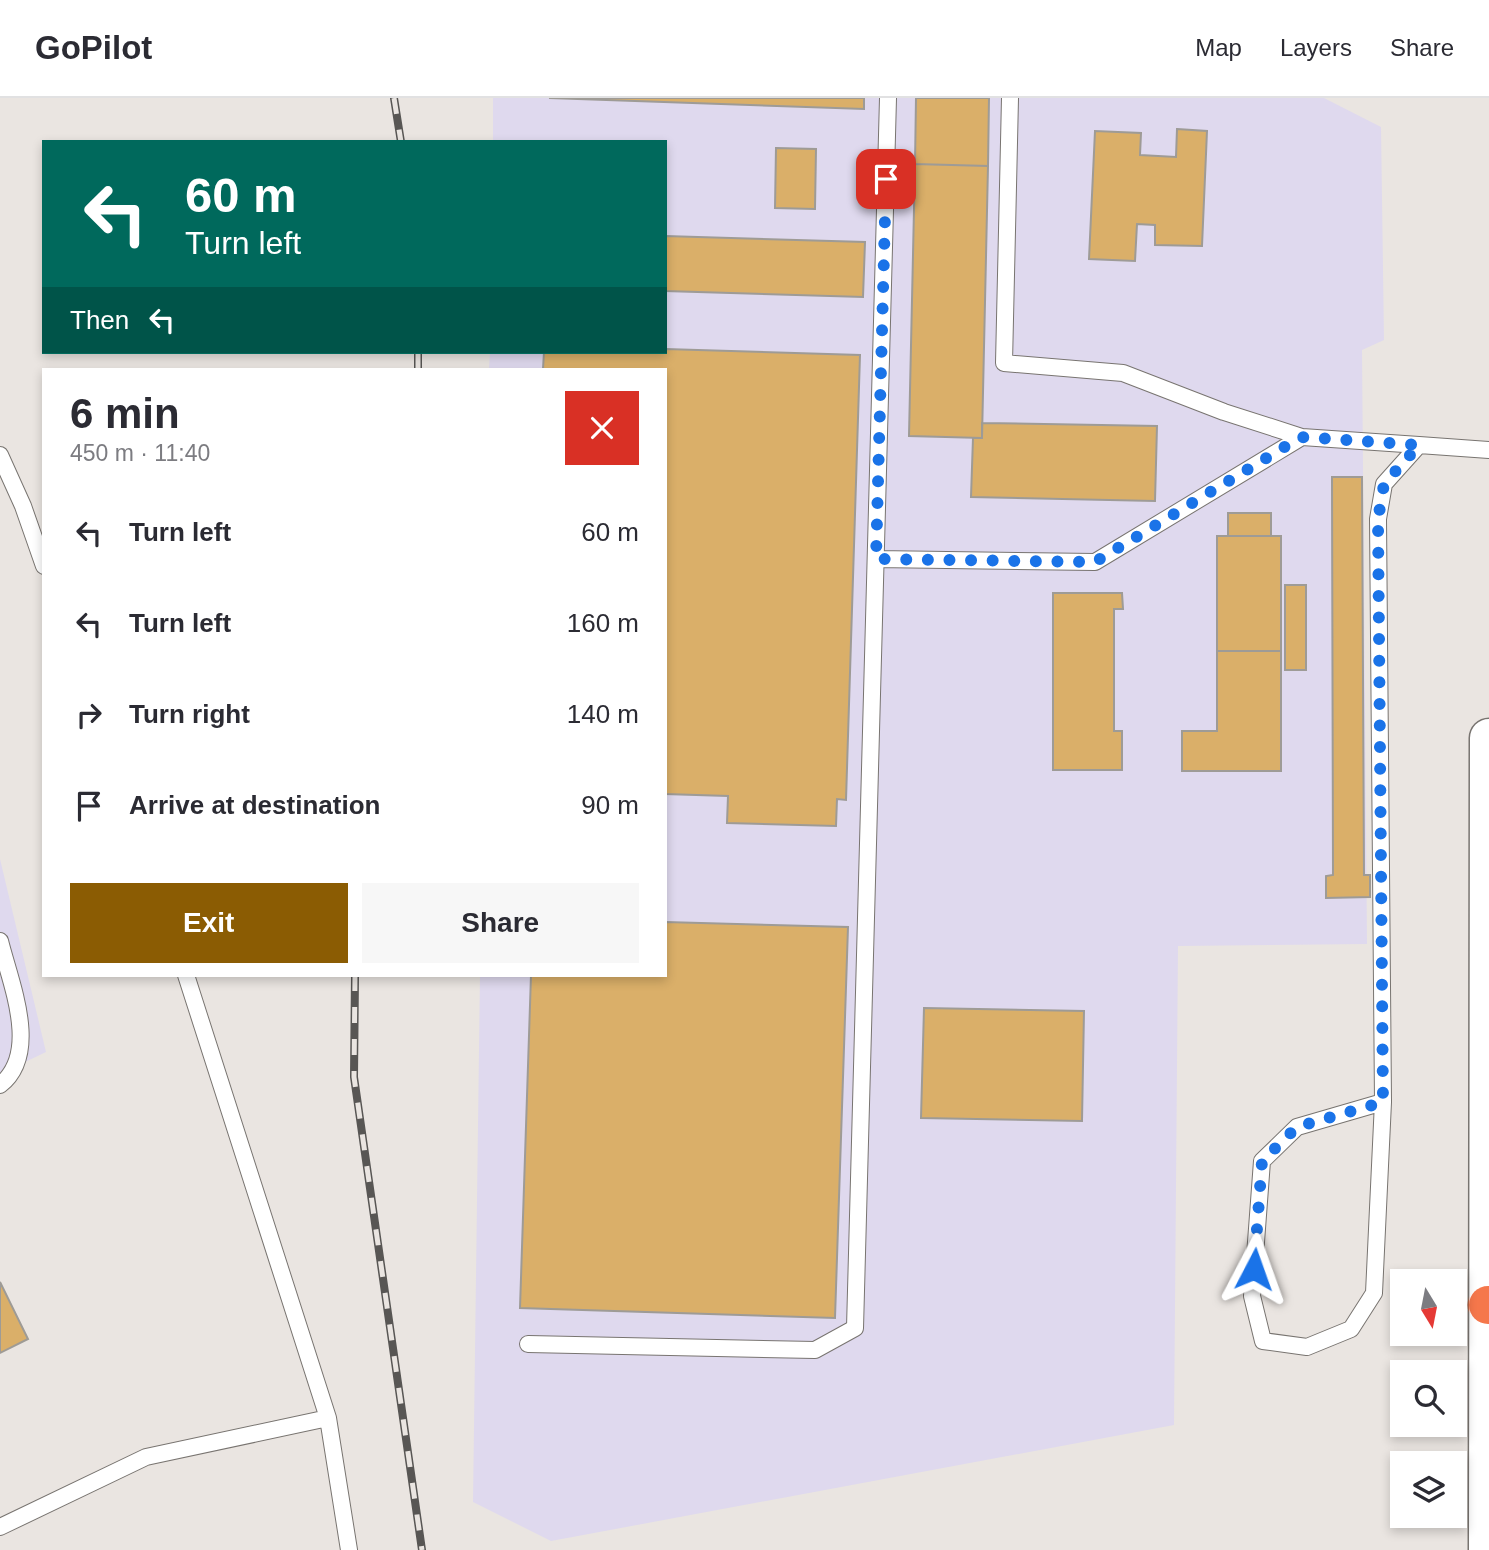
<!DOCTYPE html>
<meta charset="utf-8">
<style>
body{margin:0;font-family:Arial,sans-serif;background:#f7f7f7;color:#2b2b33;height:100vh;display:flex;flex-direction:column;font-size:26px;white-space:nowrap}
*{box-sizing:border-box;margin:0}
p{font-size:23px;color:#7c7c81}
.icon{flex:none;width:38px;height:38px;fill:none;stroke:currentColor;stroke-width:2;stroke-linecap:round;stroke-linejoin:round}
.map{position:relative;flex:1;overflow:hidden}
.sheet{position:absolute;left:42px;top:270px;width:625px;height:609px;display:flex;flex-direction:column;background:#fff;border-radius:0px;box-shadow:0 4px 10px #0003}
.sheet>*{flex:none}
.banner{position:absolute;left:42px;top:42px;width:625px;height:214px;border-radius:0px;box-shadow:0 4px 10px #0003;background:#00695c;color:#fff;overflow:hidden}
.needle{width:46px;rotate:170deg}
.buttons{position:absolute;left:1390px;top:1171px;display:grid;gap:14px}
.buttons a{display:grid;place-items:center;width:77px;height:77px;border-radius:0px;background:#fff;box-shadow:0 4px 10px #0003;font-size:35px}
.pin{position:absolute;display:grid;place-items:center;width:60px;height:60px;color:#fff;margin:-30px;border-radius:14px;box-shadow:0 4px 10px #0006}
.me{position:absolute;width:77px;margin:-38px;rotate:4deg;stroke-linejoin:round;filter:drop-shadow(0 0 5px #0008)}
.turn{display:flex;align-items:center;gap:24px;height:147px;padding:0 28px;font-size:32px}
.turn .icon{width:91px;height:91px;stroke-width:2.5}
.turn b{display:block;font-size:49px;line-height:60px}
.then{display:flex;align-items:center;height:66px;padding:0 28px;background:#0003;gap:14px;font-size:26px}
.round{display:grid;place-items:center;flex:none;width:74px;height:74px;border-radius:0px;background:#f7f7f7}
.summary{display:flex;align-items:center;justify-content:space-between;height:119px;padding:0 28px}
h1{font-size:42px;font-weight:600;line-height:52px}
.primary-button{display:flex;gap:14px;margin-top:auto;padding:14px 28px}
.primary-button a{flex:1;height:80px;border-radius:0px;background:#8b5c03;color:#fff;font-size:28px;font-weight:600;line-height:80px;text-align:center}
.primary-button a+a{background:#f7f7f7;color:#2b2b33}
ul{padding:0;list-style:none}
li{display:flex;align-items:center;gap:21px;height:91px;padding:0 28px}
li div{flex:1}
li b{display:block;font-size:26px}
li em{font-style:normal}
header{display:flex;align-items:center;gap:42px;box-sizing:border-box;height:98px;padding:0 35px;background:#fff;border-bottom:2px solid #e1e1e2}
header strong{font-size:33px}
nav{display:flex;gap:38px;margin-inline-start:auto;font-size:24px}
.map>svg:first-child{display:block}
.industrial{fill:#dfd9ee}
.building{fill:#daaf69;stroke:#9e9b96;stroke-width:2}
.lines{fill:none;stroke-linecap:round;stroke-linejoin:round}
.lane-casing{stroke:#787470;stroke-width:18}
.secondary-casing{stroke:#787470;stroke-width:41}
.highway-casing{stroke:#b26043;stroke-width:41}
.lane{stroke:#fff;stroke-width:16}
.secondary{stroke:#fff;stroke-width:38}
.highway{stroke:#f5774b;stroke-width:38}
.rail-casing{stroke:#585654;stroke-width:8}
.rail{stroke:#eae5e1;stroke-width:5;stroke-dasharray:16;stroke-linecap:butt}
.route{stroke:#1a73e8;stroke-width:12;stroke-dasharray:0 21.6}
</style>
<header>
<strong>GoPilot</strong>
<nav><a>Map</a><a>Layers</a><a>Share</a></nav>
</header>
<div class="map">
<svg width="1489" height="1452" viewBox="0 0 1489 1452">
<rect width="100%" height="100%" fill="#eae5e1"/>
<path class="industrial" d="M493,0H1324L1381,29L1384,242L1362,252L1367,846L1178,848L1174,1327L551,1443L473,1404L480,877H665V271H489L490,254H665V44H493Z
M0,761L46,954L0,976Z"/>
<path class="building" d="M549,0H864V11Z
M916,0H989L988,68L915,66Z
M1177,31L1207,33L1202,148L1155,147V127L1137,126L1135,163L1089,161L1095,33L1141,35L1140,57L1176,59Z
M776,50L816,51L815,111L775,110Z
M915,66L988,68L982,340L909,338Z
M665,138L865,144L863,199L665,193Z
M665,251L860,257L846,702L837,701L836,728L727,725L728,698L665,696V271H543L544,254H665Z
M982,325L1157,328L1155,403L971,399L973,340H982Z
M1332,379H1362L1364,777H1370V799L1326,800V778L1333,777Z
M1228,415H1271V438H1228Z
M1217,438H1281V553H1217Z
M1285,487H1306V572H1285Z
M1053,495H1122L1123,511H1114V633H1122V672H1053Z
M1217,553H1281V673H1182V633H1217Z
M665,824L848,829L835,1220L520,1210L531,877H665Z
M924,910L1084,913L1082,1023L921,1020Z
M0,1184L28,1241L0,1255Z"/>
<g class="lines">
<defs>
<path id="lane" d="M1010,0L1004,265L1123,275L1224,314L1302,339
M0,357L23,408L44,468
M876,461L1095,464L1302,339L1419,347
M0,843C10,884 41,955 0,987
M186,877L328,1320L349,1452
M1383,1004L1297,1029L1262,1063L1252,1198L1263,1243L1307,1249L1351,1231L1374,1195L1383,1004L1378,421L1384,386L1419,347L1489,352
M528,1246L815,1252L855,1230L888,0
M0,1429L146,1359L328,1320"/>
<path id="secondary" d="M1488,1452L1489,640"/>
<path id="highway" d="M1488,1207H1489"/>
</defs>
<use href="#lane" class="lane-casing"/>
<use href="#secondary" class="secondary-casing"/>
<use href="#highway" class="highway-casing"/>
<use href="#lane" class="lane"/>
<use href="#secondary" class="secondary"/>
<use href="#highway" class="highway"/>
<defs>
<path id="rail" d="M394,0L401,44
M418,271V254
M355,877L354,979L422,1452"/>
</defs>
<use href="#rail" class="rail-casing"/>
<use href="#rail" class="rail"/>
</g>
<g class="lines">
<path class="route" d="M886,81L876,461L1095,464L1301,339L1419,347L1384,386L1378,421L1383,1004L1297,1029L1262,1063L1254,1171"/>
</g>
</svg>
<div class="buttons">
<a><svg class="needle" viewBox="-14 -14 28 28"><path d="M0-13l5 13h-10z" fill="#e53935"/><path d="M0 13l5-13h-10z" fill="#7c7c81"/></svg></a>
<a><svg class="icon" aria-label="search" viewBox="0 0 24 24"><circle cx="10" cy="10" r="6"/><path d="M15 15l6 6"/></svg></a>
<a><svg class="icon" aria-label="layers" viewBox="0 0 24 24"><path d="M12 4l9 5-9 5-9-5zM3 14l9 5 9-5"/></svg></a>
</div>
<div class="pin" style="left:886px;top:81px;background:#d93025"><svg class="icon" aria-label="arrive" viewBox="0 0 24 24"><path d="M6 21V4h12l-3 4 3 4H6"/></svg></div>
<svg class="me" style="left:1254px;top:1171px" viewBox="-20 -20 40 40"><path d="M0-17L14 15 0 8-14 15z" fill="#1a73e8" stroke="#fff" stroke-width="4"/></svg>
<div class="banner">
<div class="turn"><svg class="icon" aria-label="left" viewBox="0 0 24 24"><path d="M17 20v-9H6M10 6l-5 5 5 5"/></svg><div><b>60 m</b>Turn left</div></div>
<div class="then">Then<svg class="icon" aria-label="left" viewBox="0 0 24 24"><path d="M17 20v-9H6M10 6l-5 5 5 5"/></svg></div>
</div>
<section class="sheet">
<div class="summary"><div><h1>6 min</h1><p>450 m · 11:40</p></div><a class="round" style="background:#d93025;color:#fff"><svg class="icon" aria-label="close" viewBox="0 0 24 24"><path d="M6 6l12 12M18 6L6 18"/></svg></a></div>
<ul>
<li><svg class="icon" aria-label="left" viewBox="0 0 24 24"><path d="M17 20v-9H6M10 6l-5 5 5 5"/></svg><div><b>Turn left</b></div><em>60 m</em></li>
<li><svg class="icon" aria-label="left" viewBox="0 0 24 24"><path d="M17 20v-9H6M10 6l-5 5 5 5"/></svg><div><b>Turn left</b></div><em>160 m</em></li>
<li><svg class="icon" aria-label="right" viewBox="0 0 24 24"><path d="M7 20v-9h11M14 6l5 5-5 5"/></svg><div><b>Turn right</b></div><em>140 m</em></li>
<li><svg class="icon" aria-label="arrive" viewBox="0 0 24 24"><path d="M6 21V4h12l-3 4 3 4H6"/></svg><div><b>Arrive at destination</b></div><em>90 m</em></li>
</ul>
<div class="primary-button"><a>Exit</a><a>Share</a></div>
</section>
</div>
